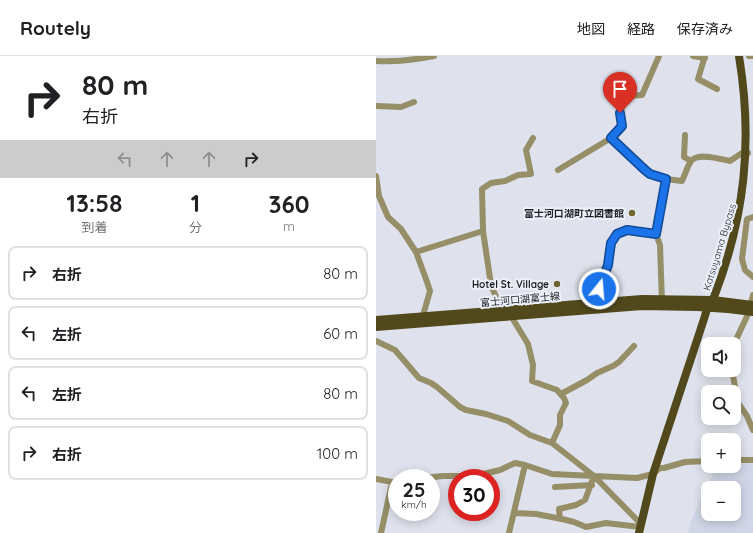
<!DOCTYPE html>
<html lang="ja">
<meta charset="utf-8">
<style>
body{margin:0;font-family:Quicksand,"Noto Sans JP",sans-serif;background:#f6f6f6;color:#202124;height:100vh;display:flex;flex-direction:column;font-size:15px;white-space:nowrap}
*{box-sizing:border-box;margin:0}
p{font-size:13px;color:#757577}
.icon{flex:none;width:22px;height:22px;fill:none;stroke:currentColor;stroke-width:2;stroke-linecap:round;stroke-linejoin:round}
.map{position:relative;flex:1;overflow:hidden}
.side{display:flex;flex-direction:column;background:#fff;width:376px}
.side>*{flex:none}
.banner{background:#fff;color:#202124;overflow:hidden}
.tools{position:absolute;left:325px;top:281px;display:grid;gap:8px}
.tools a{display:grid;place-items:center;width:40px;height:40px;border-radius:8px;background:#fff;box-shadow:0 2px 10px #0003;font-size:20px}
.speed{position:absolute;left:12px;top:413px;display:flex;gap:8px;font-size:20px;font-weight:700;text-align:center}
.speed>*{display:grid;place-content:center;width:52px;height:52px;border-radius:50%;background:#fff;box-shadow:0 2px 10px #0003;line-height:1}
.speed small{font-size:10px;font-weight:400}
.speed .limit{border:6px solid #d22;background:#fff;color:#111}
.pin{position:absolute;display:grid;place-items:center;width:34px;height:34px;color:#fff;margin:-41px -17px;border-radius:50% 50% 50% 0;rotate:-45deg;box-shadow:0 0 4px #0007}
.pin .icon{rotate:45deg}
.me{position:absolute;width:44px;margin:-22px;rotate:17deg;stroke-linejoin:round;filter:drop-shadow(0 0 3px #0008)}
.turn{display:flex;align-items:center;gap:14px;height:84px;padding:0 16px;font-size:18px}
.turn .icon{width:52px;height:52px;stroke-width:2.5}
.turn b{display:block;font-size:28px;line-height:34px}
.lanes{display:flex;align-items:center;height:38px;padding:0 16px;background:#0003;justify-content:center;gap:20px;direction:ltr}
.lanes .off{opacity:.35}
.eta{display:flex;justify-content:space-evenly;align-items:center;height:68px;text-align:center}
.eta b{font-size:24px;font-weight:800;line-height:28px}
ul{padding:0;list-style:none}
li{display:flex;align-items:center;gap:12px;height:54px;margin:0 8px 6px;padding:0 8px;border:2px solid #e0e0e0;border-radius:8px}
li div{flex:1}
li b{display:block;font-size:15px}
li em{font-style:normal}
header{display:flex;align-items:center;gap:24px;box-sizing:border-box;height:56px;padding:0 20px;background:#fff;border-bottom:1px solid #e0e0e0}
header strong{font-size:19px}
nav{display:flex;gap:22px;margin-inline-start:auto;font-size:14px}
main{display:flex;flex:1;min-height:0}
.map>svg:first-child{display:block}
.built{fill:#d0d6e6;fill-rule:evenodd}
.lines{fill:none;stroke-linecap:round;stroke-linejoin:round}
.minor{stroke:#958e66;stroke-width:6}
.major{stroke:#51481c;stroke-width:8}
.route-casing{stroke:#114b97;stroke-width:10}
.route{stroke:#1a73e8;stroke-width:7}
.poi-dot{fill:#6f6632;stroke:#ecf0f9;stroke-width:1.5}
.labels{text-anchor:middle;stroke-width:4;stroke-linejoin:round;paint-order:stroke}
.poi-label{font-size:10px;font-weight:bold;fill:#1e1f23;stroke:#ecf0f9;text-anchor:end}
.street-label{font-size:10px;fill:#1e1f23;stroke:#ecf0f9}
</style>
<header>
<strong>Routely</strong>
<nav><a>地図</a><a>経路</a><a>保存済み</a></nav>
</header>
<main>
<section class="side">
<div class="banner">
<div class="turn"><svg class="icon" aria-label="right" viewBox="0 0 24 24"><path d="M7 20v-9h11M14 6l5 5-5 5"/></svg><div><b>80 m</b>右折</div></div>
<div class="lanes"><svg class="icon off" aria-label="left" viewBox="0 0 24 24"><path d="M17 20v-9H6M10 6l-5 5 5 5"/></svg><svg class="icon off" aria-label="ahead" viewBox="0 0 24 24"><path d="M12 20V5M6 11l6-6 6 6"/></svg><svg class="icon off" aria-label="ahead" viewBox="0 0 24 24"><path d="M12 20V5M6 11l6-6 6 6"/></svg><svg class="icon" aria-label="right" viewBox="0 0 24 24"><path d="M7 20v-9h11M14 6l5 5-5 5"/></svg></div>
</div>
<div class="eta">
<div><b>13:58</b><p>到着</p></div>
<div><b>1</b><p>分</p></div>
<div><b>360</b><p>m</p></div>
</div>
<ul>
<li><svg class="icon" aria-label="right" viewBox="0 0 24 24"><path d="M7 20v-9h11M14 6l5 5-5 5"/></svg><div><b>右折</b></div><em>80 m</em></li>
<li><svg class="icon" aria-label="left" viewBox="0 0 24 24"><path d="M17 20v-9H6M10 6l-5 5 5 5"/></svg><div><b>左折</b></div><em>60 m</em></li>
<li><svg class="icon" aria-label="left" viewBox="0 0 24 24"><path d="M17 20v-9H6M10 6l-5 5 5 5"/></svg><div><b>左折</b></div><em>80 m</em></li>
<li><svg class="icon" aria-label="right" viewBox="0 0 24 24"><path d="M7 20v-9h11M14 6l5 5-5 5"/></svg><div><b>右折</b></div><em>100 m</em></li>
</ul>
</section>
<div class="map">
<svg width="377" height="477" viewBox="0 0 377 477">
<rect width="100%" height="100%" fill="#dfe2ec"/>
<path class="built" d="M377,407V477H312L315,465L341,410H358V408ZM332,432H358V458H332Z"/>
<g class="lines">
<path class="minor" d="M317,0L329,2
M329,0L322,23L341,33
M373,0H377
M0,5C20,6 38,4 58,0
M0,50L25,51L38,46
M309,79L308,101L315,105
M157,82L150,94L155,118L142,119L129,125L115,127L106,133L107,175L115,229L124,250L135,260L152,288L157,309L156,325L181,334L188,342L190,347L184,359V369L176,387L218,420L262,465L265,466
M235,82L269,114L274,117L290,123
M182,114L235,82L246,70L244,57L249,45L253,40L266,39L283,0
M0,120L3,140L12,161L25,173L40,196L50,223L54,235L48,256L49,261
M377,161L371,163L366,203L369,214L377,221
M40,196L107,175
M286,246L284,189L280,178L290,123L306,125C309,119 311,111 315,105C322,96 345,103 354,105L366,97H372
M222,247L223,233L232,209L235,187L241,178L251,174L280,178
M0,285L19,294L43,322L55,327L61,331L84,351L90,354L110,358L132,365L154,379L176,387
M358,288L373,256L377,239
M356,314L362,347L371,360L377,374
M185,338L211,324L221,317L237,310L243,306L258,290
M358,404H377
M48,422L67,420H99L124,414L139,407L149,409L176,418L218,420L261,422L277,418L284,412H288L309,406L332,405
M0,423L21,427
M179,431L216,429
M138,457L160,458L186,463L198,466L210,471L230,467L264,471
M184,463L183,453L200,449L209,444L218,420
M5,477L16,427
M133,477L149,409"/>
<path class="major" d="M0,264L266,243L337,244L377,249
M0,271L266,250L321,251L352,253L377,256
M263,477L277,418L328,263C329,260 330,255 332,252C334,248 337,245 338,241C369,161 377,85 363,0"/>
</g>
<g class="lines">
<defs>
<path id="route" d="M223,233L232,209L235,187L241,178L251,174L280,178L290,123L274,118L269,114L235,82L246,70L244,57"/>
</defs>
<use href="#route" class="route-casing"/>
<use href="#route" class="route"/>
</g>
<g class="poi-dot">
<circle cx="256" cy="157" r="4"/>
<circle cx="181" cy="228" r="4"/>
</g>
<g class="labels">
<g class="poi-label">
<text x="248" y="161">富士河口湖町立図書館</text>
<text x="173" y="232">Hotel St. Village</text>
</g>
<g class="street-label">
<text transform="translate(343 191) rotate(-73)" y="4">Katsuyama Bypass</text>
<text transform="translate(144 243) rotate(-5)" y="4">富士河口湖富士線</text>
</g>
</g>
</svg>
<div class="tools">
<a><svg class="icon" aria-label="sound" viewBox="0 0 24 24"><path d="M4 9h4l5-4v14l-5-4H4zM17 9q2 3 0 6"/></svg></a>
<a><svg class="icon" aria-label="search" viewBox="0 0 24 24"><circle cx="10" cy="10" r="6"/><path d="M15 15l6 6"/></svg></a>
<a>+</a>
<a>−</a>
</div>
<div class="speed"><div>25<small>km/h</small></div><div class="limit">30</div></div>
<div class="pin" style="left:244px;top:57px;background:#d93025"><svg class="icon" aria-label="arrive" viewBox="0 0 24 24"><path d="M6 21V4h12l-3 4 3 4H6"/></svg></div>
<svg class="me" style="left:223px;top:233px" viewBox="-20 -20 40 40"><circle r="17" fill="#1a73e8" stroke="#fff" stroke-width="3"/><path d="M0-11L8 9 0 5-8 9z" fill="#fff"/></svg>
</div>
</main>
